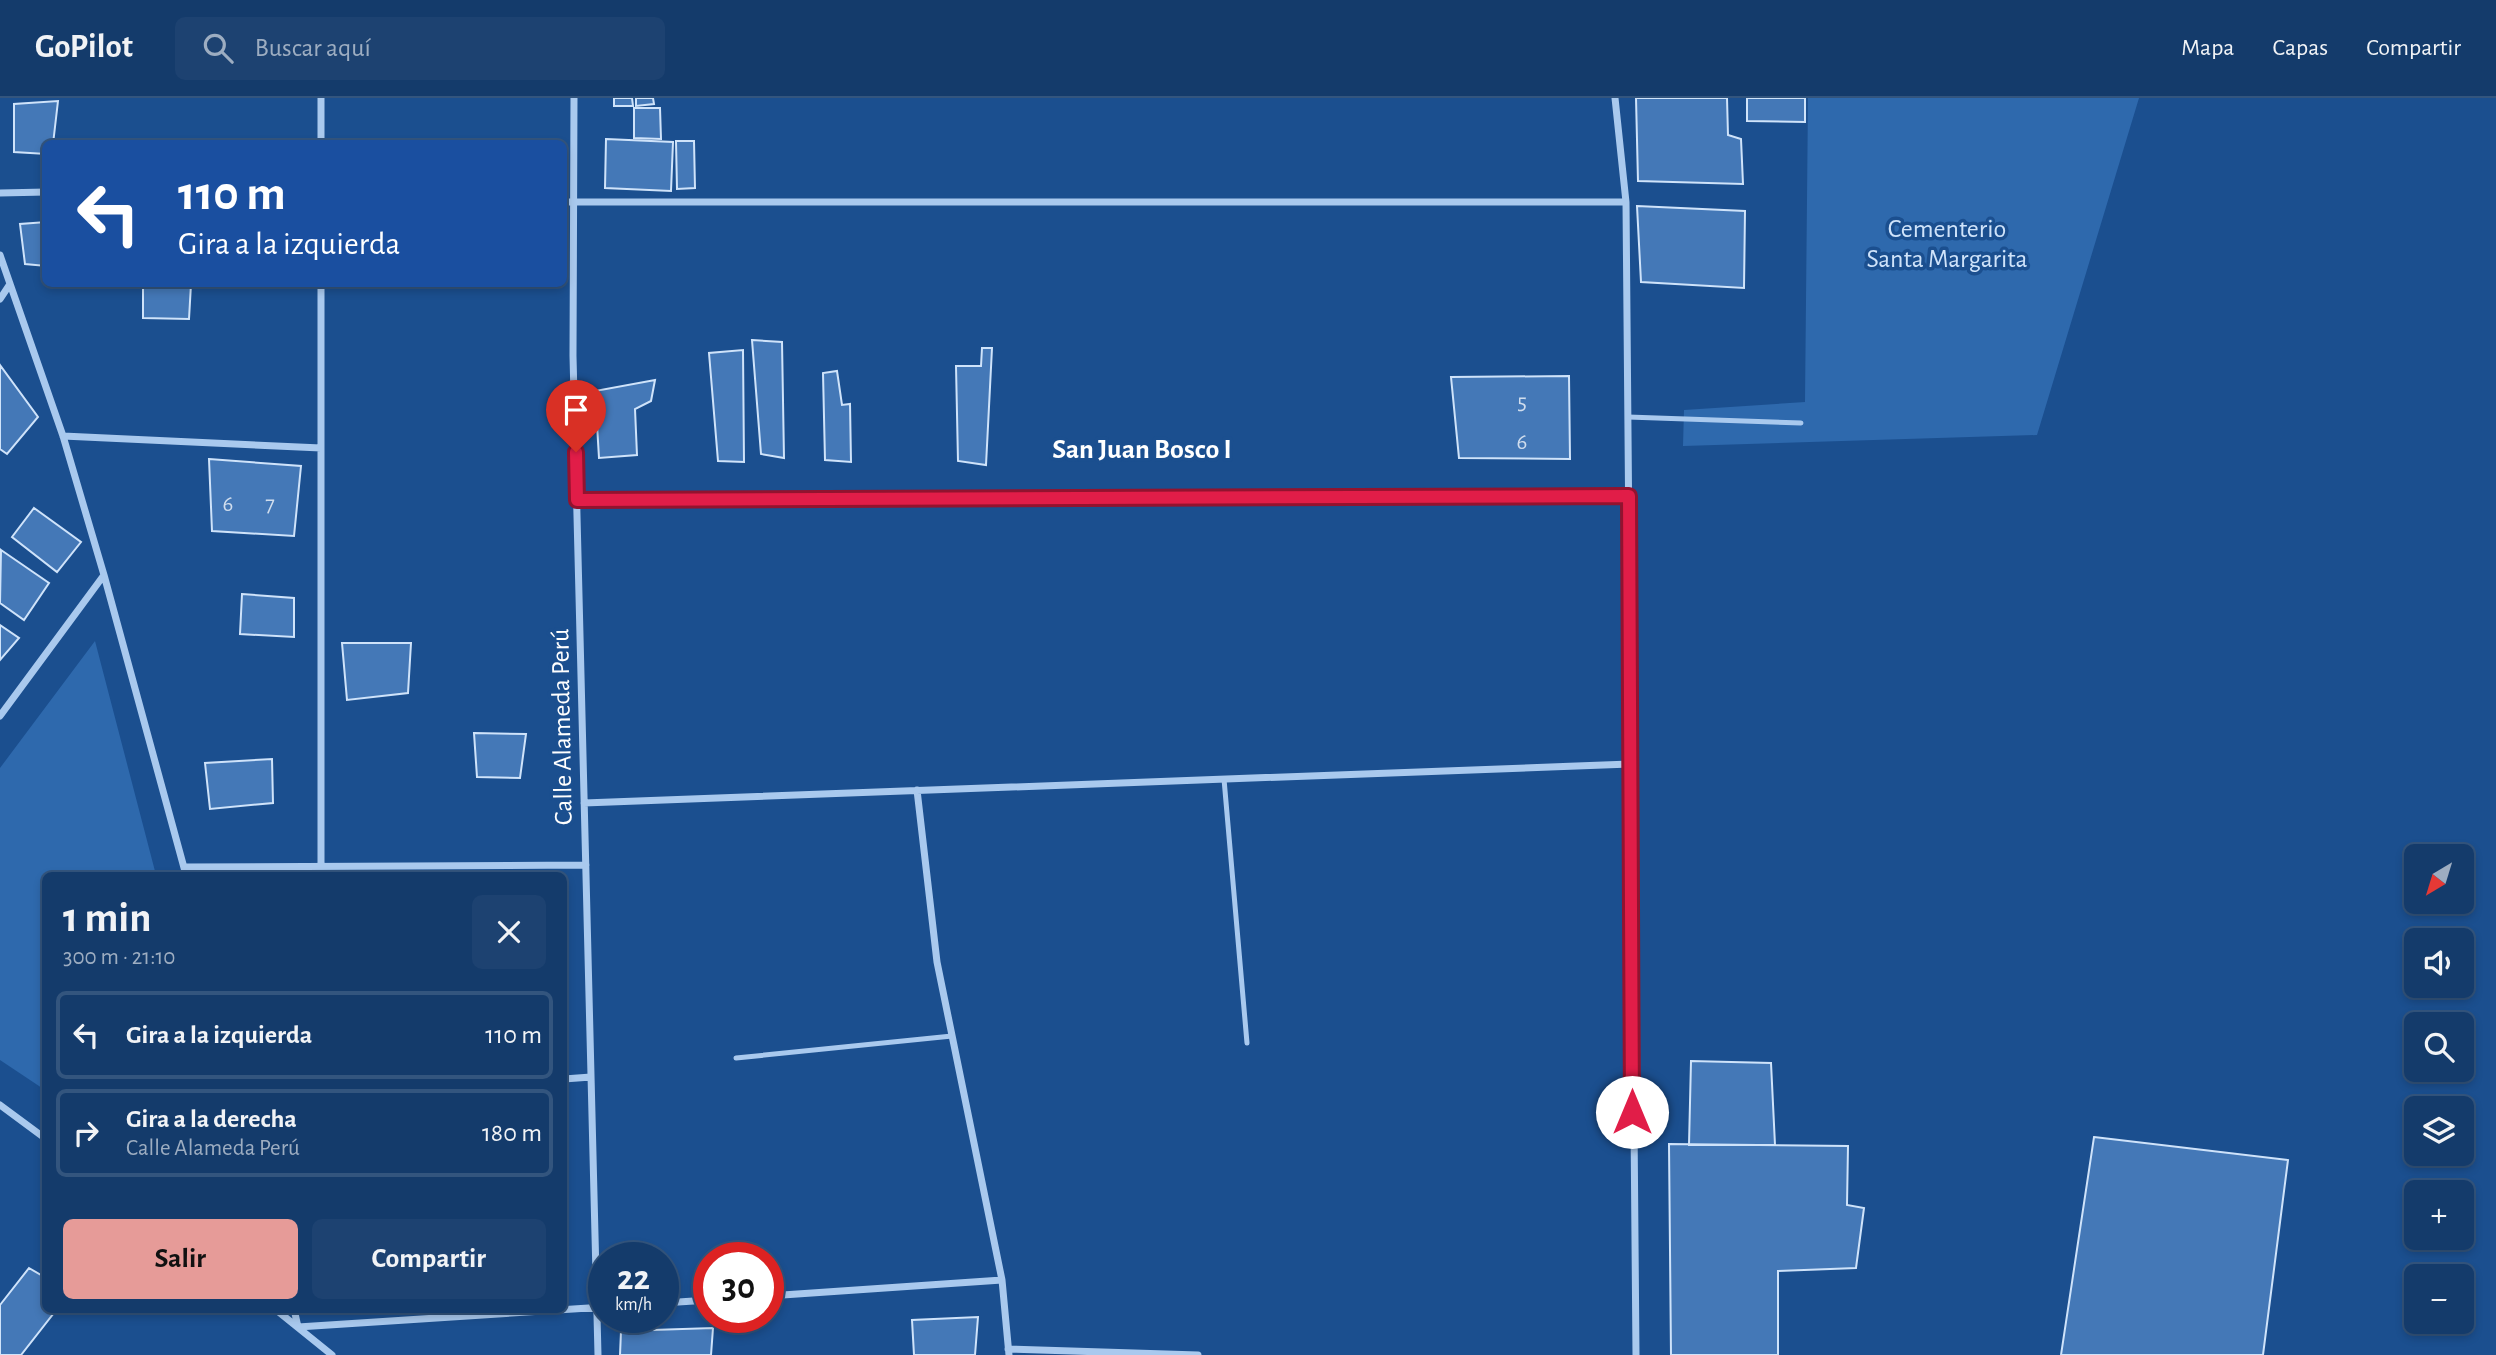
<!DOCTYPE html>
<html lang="es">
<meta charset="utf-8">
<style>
body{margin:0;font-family:"Alegreya Sans",sans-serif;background:#1d4271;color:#f1f3f6;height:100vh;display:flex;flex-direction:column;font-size:26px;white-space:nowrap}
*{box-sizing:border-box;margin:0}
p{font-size:23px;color:#9dadc1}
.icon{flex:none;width:38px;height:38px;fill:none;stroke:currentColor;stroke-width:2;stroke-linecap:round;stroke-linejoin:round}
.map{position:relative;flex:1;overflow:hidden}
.details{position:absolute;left:42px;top:774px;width:525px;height:441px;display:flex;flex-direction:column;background:#143b6b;border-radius:10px;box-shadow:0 4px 10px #0003,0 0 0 2px #33557e}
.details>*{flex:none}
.banner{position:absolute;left:42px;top:42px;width:525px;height:147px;border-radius:10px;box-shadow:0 4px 10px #0003,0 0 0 2px #33557e;background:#1a4fa0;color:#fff;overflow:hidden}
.needle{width:46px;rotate:218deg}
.buttons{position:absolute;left:2404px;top:746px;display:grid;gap:14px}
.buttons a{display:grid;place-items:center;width:70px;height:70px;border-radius:10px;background:#143b6b;box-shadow:0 4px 10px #0003,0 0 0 2px #33557e;font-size:35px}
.speed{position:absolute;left:588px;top:1144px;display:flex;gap:14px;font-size:35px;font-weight:700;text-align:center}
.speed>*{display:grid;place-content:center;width:91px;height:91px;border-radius:50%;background:#143b6b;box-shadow:0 4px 10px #0003,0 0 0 2px #33557e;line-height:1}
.speed small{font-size:18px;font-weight:400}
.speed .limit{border:10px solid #d22;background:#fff;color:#111}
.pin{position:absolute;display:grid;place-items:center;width:60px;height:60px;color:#fff;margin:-72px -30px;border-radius:50% 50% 50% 0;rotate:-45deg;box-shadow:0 0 7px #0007}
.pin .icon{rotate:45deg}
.me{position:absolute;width:77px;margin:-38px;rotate:0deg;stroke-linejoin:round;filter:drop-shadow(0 0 5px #0008)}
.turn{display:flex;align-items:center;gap:24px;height:147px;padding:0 21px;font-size:32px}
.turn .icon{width:91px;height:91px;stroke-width:2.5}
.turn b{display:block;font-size:49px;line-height:60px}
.round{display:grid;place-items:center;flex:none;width:74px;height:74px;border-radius:10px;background:#1d4271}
.head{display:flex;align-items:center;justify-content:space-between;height:119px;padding:0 21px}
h1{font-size:42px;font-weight:600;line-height:52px}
.primary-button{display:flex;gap:14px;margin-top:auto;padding:14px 21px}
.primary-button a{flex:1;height:80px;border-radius:10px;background:#e69b98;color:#111;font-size:28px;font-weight:600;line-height:80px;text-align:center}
.primary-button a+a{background:#1d4271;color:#f1f3f6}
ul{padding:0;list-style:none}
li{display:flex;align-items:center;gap:21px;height:88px;margin:0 14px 10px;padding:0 7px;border:4px solid #33557e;border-radius:10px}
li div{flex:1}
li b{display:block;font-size:26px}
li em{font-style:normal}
header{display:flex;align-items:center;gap:42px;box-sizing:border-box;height:98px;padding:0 35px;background:#143b6b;border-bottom:2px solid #33557e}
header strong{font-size:33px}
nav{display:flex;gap:38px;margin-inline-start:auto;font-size:24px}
.search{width:490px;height:63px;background:#1d4271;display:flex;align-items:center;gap:18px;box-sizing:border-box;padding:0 24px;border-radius:10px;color:#9dadc1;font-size:26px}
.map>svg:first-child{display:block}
.green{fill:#2e69ad}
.building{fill:#4478b7;stroke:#cfe3fa;stroke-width:2}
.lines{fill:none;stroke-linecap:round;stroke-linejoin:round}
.service{stroke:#a9c9ee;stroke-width:5}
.minor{stroke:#a9c9ee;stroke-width:7}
.route-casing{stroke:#92132f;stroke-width:18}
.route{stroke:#e11d48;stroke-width:12}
.labels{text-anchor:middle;stroke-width:7;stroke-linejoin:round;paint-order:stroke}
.number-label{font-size:23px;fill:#d0dded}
.park-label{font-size:26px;fill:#cfe3fa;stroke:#1b4f8f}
.street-label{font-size:26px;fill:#fff;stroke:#1b4f8f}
.neighbourhood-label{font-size:28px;font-weight:bold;fill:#fff;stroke:#1b4f8f}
</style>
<header>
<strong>GoPilot</strong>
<div class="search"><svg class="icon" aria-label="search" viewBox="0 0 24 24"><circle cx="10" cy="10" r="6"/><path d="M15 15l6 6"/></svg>Buscar aquí</div>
<nav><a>Mapa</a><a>Capas</a><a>Compartir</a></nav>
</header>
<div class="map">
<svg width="2496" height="1257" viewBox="0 0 2496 1257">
<rect width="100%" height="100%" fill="#1b4f8f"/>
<path class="green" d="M1808,0H2139L2037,337L1683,348L1684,312L1805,304Z
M95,543L156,777H46L45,992L0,962V670Z"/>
<path class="building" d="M614,0H632L633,8H614Z
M636,0H653L654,6L636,8Z
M1636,0H1727L1728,37L1741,41L1743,86L1638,83Z
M1747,0H1805V24L1747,23Z
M58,3L53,46H46V56L14,54V6Z
M634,10H660L661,41L634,40Z
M606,41L673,44L671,93L605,90Z
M676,43H694L695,90L677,91Z
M1637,108L1745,113L1744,190L1641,184Z
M46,124V168L25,166L20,126Z
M143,186H191L189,221L143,220Z
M752,242L782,244L784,360L761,356Z
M982,250H992L986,367L958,363L956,268H981Z
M743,252L744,364L718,363L709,255Z
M0,267L38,319L7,356L0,351Z
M837,273L842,307L850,306L851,364L825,362L823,275Z
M1569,278L1570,361L1459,360L1451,279Z
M655,282L651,303L635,311L637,357L599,360L595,293Z
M209,361L301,368L294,438L212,433Z
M34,410L81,444L57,474L12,439Z
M1,452L49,485L24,522L0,505Z
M242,496L294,500V539L240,536Z
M0,527L19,540L0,562Z
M342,545H411L408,595L347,602Z
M474,635L526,636L520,680L477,679Z
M272,661L273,705L210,711L205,665Z
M1691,963L1771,965L1775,1047H1689Z
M2094,1039L2288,1062L2263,1257H2061Z
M1669,1046L1848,1048L1847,1107L1864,1110L1856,1170L1778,1173V1257H1671Z
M29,1170L46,1180V1211H57L21,1257H0V1207Z
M978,1219L975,1257H914L912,1222Z
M713,1230L711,1257H620L621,1233Z"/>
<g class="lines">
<path class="service" d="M1628,319L1801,325
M1224,681L1247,945
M736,960L952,938"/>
<path class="minor" d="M574,0L573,258L598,1257
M1615,0L1626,104L1636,1257
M321,46V0
M0,95L46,94
M564,104H1626
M0,157L63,338L104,477L0,618
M321,186V769
M0,201L10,186
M63,338L321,350
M577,402L1629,398
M104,477L186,777
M917,692L937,864L1002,1182L1009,1257
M584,705L1630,666
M184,769L586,767
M564,981L591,979
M0,1007L46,1041
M768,1198L1002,1182
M663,1205L709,1202
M275,1211L332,1257
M294,1211L298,1229L604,1209
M1008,1251L1198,1257"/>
</g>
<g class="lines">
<defs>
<path id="route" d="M576,354L577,402L1629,398L1632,1014"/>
</defs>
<use href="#route" class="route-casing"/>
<use href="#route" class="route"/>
</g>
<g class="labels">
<g class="number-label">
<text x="1522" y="311">5</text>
<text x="1522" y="351">6</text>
<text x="228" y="413">6</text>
<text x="270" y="413">7</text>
</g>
<g class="park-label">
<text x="1947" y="139">Cementerio<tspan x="1947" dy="30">Santa Margarita</tspan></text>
</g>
<g class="street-label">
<text transform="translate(561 629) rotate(-91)" y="9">Calle Alameda Perú</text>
</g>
<g class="neighbourhood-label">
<text x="1142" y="360">San Juan Bosco I</text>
</g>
</g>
</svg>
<div class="buttons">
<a><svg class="needle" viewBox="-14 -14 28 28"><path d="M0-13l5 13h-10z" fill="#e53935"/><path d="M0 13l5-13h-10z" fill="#9dadc1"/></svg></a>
<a><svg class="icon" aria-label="sound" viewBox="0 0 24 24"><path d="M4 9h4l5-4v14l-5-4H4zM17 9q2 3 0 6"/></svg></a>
<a><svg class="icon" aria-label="search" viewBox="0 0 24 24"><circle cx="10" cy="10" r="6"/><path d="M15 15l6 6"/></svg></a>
<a><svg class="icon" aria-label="layers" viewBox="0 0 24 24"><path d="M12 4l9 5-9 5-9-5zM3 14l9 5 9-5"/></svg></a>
<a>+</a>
<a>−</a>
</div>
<div class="speed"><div>22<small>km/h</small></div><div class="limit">30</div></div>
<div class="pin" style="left:576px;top:354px;background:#d93025"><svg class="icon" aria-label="arrive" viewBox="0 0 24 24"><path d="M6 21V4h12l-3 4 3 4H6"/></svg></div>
<svg class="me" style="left:1632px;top:1014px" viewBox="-20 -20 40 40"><circle r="19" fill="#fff"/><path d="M0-13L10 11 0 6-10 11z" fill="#e11d48"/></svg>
<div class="banner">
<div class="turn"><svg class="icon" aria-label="left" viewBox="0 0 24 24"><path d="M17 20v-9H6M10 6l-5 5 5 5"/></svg><div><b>110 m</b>Gira a la izquierda</div></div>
</div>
<section class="details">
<div class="head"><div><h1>1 min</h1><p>300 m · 21:10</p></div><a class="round"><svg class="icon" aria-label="close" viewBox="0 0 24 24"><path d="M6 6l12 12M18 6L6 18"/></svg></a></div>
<ul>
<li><svg class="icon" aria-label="left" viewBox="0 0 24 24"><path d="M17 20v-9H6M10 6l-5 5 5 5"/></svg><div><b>Gira a la izquierda</b></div><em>110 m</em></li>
<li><svg class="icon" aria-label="right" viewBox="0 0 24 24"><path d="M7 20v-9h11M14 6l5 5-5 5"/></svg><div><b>Gira a la derecha</b><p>Calle Alameda Perú</p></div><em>180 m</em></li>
</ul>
<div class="primary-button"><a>Salir</a><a>Compartir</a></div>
</section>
</div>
